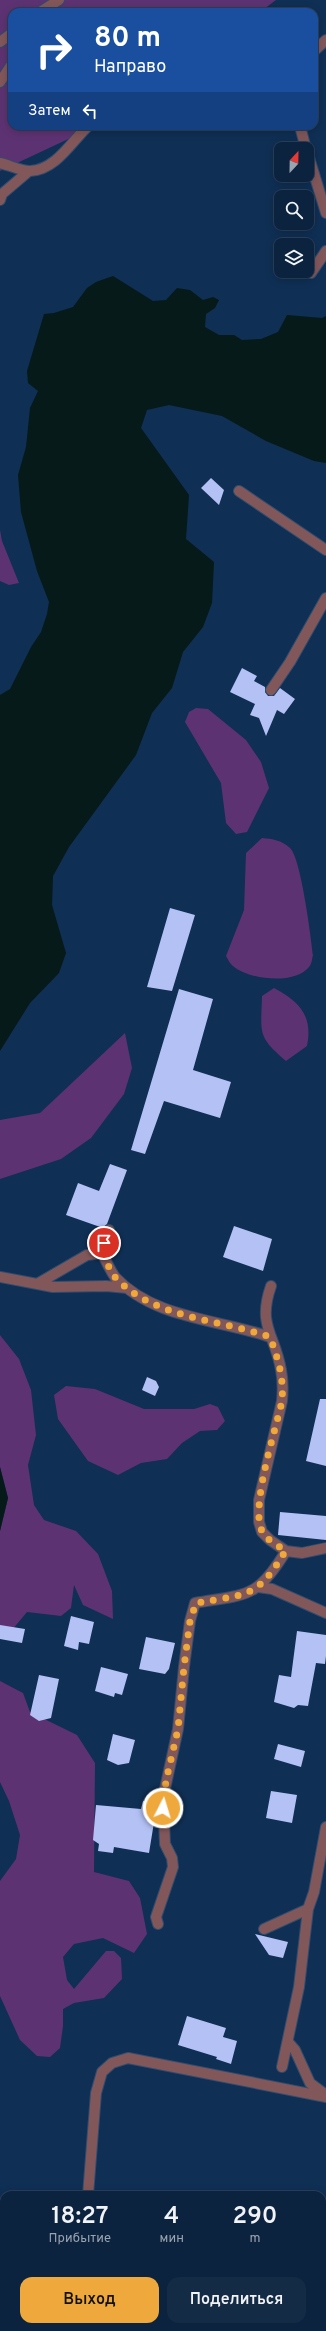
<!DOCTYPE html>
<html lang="ru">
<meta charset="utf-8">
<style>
body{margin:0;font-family:Overpass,sans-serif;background:#142b46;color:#f1f3f6;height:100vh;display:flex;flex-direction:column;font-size:15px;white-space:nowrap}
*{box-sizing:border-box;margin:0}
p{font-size:13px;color:#9aa4b0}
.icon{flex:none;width:22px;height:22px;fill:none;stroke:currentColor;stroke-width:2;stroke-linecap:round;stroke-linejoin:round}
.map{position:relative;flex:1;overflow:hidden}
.details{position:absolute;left:0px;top:2191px;width:326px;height:140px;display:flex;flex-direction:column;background:#0b233f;border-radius:12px 12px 0 0;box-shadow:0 2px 10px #0003,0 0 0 1px #2b4059}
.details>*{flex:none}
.banner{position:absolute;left:8px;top:8px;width:310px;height:122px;border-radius:12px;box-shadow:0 2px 10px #0003,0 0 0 1px #2b4059;background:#1a4fa0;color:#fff;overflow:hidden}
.needle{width:26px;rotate:22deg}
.buttons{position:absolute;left:274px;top:142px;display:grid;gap:8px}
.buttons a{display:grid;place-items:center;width:40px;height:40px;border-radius:8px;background:#0b233f;box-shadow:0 2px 10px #0003,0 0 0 1px #2b4059;font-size:20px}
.pin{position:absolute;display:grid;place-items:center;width:34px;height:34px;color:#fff;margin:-17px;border:2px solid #fff;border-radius:50%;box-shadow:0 1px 4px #0007}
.me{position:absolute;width:44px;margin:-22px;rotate:5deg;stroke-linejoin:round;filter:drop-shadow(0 0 3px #0008)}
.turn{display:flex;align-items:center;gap:14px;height:84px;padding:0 20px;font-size:18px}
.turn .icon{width:52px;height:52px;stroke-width:2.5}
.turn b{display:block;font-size:28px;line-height:34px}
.then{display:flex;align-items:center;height:38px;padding:0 20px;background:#0003;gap:8px;font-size:15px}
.eta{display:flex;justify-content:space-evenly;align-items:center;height:68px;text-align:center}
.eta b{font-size:24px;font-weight:600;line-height:28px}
.primary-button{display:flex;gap:8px;margin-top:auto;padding:8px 20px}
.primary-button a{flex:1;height:46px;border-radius:12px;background:#eea83c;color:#111;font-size:16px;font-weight:600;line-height:46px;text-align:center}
.primary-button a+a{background:#142b46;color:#f1f3f6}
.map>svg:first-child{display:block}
.green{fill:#5d3272}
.water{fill:#061a19}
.building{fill:#b3c1f5}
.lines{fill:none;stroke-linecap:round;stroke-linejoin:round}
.minor-casing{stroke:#2f4d6f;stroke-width:12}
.minor{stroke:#82575a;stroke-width:10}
.route{stroke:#eea83c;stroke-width:7;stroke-dasharray:0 12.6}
</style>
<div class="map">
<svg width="326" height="2331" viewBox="0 0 326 2331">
<rect width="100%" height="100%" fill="#0f2f54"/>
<path class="green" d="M0,0H276L260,12H12V126H96L0,171Z
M0,530L2,541L19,583L9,585L0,581Z
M196,708L208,709L246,740L261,762L269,788L247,832L236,834L226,823L221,783L185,722L189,712Z
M262,838C273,839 281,840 290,848C301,858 311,937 313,955C312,958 312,964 309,967C295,985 249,980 233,966C230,964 228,959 226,956L244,910L246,853Z
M274,988C300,1002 313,1016 307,1046L286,1061C257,1036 261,1034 262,996Z
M125,1033L132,1068L124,1094L91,1138L61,1159L0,1179V1120L40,1113Z
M0,1335L19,1359L31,1390L36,1435L28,1465L34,1505L44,1520L76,1531L98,1554L112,1591L113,1619L83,1605L74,1585L71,1608L61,1616L27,1612L12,1630L0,1627V1531L8,1498L0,1467Z
M66,1386L95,1389L144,1409H194L210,1404L218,1407L225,1421L217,1430L200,1431L182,1443L167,1459L141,1463L118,1475L88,1461L58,1419L54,1395Z
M0,1681L23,1693L30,1712L77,1735L95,1763L94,1872L129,1881L140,1898L147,1934L134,1953L103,1938L74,1944L63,1957L67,1980L74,1989L106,1951H114L121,1958L122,1979L104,1998L74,2003L63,2009V2026L60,2048L50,2057L37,2056L20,2040L0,1996V1881L16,1859L20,1835L9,1801L0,1782Z"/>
<path class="water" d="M113,276L153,301L166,300L177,288L190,290L203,300L213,297L219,300L215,308L206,314L205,327L219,335H234L242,340L261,339L278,332L287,315L322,318L326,316V463L314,461L266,441L222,416L169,405L147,410L141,428L189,495L186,539L214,562L212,603L203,627L183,652L172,688L152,713L136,755L69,847L53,876L52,905L66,953L59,973L30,1003L0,1051V695L10,689L31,647L41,632L47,614L49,602L37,571L21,512L18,475L26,447L30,408L38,391L28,383L27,371L44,314L54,313L73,307L87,288L96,282Z
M0,1467L8,1498L0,1531Z"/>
<path class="building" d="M211,478L224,490L219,505L201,488Z
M242,668L257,676L254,681L265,687V692L268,696H274L280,688L295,699L284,714L277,710L266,736L259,718L250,715L255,704L230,692Z
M170,908L195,915L172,991L147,987Z
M179,989L213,999L193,1070L231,1082L220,1118L164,1101L145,1154L131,1150Z
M110,1164L127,1170L107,1224L103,1228L66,1215L78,1183L99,1191Z
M234,1226L272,1239L263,1271L223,1257Z
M147,1377L156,1381L159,1387L155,1396L142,1390Z
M320,1399H326V1466L306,1461Z
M280,1512L326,1516V1540L278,1535Z
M71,1616L94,1622L89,1644L79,1642L78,1650L64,1646Z
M0,1625L25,1629L22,1643L0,1639Z
M297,1631L326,1635V1656L325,1664L316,1663L308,1706L298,1705L294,1708L274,1702L279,1675L291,1677Z
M146,1637L175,1643L169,1669L165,1674L139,1669Z
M101,1667L128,1674L122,1695L115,1693L114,1697L95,1691Z
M39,1675L59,1679L51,1718L39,1721L30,1715Z
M113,1734L135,1740L129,1763L118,1765L107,1760Z
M278,1744L305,1751L301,1767L274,1759Z
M271,1791L297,1795L292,1823L266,1818Z
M143,1801L157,1804L149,1853L114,1847L113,1853L98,1851L99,1844L93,1840L96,1805L141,1809Z
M255,1934L288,1942L283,1958L269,1955Z
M187,2016L226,2028L223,2037L237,2041L231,2064L216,2059L217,2057L178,2045Z"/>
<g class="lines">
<defs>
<path id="minor" d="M40,12L59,0
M0,42L12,33
M314,51L326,40
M0,82L12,64
M300,126L306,149
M307,151L326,213
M0,163C9,165 21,171 30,171C56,170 72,141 88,126
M0,200L2,194L29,171
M311,273L326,251
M239,491L326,550
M271,690L290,662L326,598
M109,1230L102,1253C106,1261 110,1270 115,1277C154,1319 219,1319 270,1337
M0,1277L53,1287L106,1286L127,1288
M37,1284L87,1255L102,1253
M271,1286C257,1326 275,1334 281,1370C283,1380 283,1390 282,1401L259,1500V1522L262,1532L270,1540L286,1551L302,1553L326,1548
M258,1587L272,1589L326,1613
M158,1924L156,1917L173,1867L172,1858L165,1844L163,1798L178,1729L184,1667L190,1621L195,1603C247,1594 257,1599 286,1551
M264,1929L308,1909
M288,2042L295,2050L310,2083L326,2095
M282,2067L299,1987L308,1909L314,1892L326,1827
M88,2195L96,2093L102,2072L112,2063L128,2058L326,2097
M77,2331V2327"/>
</defs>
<use href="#minor" class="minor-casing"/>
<use href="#minor" class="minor"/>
</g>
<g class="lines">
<path class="route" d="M104,1243L102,1253C106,1261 110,1270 115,1277C154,1319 219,1319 270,1337C278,1359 284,1377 282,1401C276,1429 250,1507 262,1531C267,1540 277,1546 286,1550C257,1599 247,1594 196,1603L190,1621L184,1667L178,1729L166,1781L163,1808"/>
</g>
</svg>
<div class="buttons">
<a><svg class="needle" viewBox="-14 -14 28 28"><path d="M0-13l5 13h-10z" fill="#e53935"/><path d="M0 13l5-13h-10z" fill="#9aa4b0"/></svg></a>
<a><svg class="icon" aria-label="search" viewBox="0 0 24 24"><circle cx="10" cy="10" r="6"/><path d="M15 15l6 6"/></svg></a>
<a><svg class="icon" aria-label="layers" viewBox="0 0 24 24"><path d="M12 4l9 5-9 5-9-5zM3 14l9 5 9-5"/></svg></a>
</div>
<div class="pin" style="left:104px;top:1243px;background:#d93025"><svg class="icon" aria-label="arrive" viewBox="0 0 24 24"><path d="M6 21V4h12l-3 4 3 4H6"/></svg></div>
<svg class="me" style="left:163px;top:1808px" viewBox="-20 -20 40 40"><circle r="17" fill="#eea83c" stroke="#fff" stroke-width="3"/><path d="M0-11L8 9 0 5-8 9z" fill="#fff"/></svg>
<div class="banner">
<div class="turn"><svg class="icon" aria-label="right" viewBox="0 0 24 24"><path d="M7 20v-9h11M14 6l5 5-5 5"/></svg><div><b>80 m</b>Направо</div></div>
<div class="then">Затем<svg class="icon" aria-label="left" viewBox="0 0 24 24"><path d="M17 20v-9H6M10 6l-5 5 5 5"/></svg></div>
</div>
<section class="details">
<div class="eta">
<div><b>18:27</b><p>Прибытие</p></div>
<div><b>4</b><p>мин</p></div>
<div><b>290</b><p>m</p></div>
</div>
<div class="primary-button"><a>Выход</a><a>Поделиться</a></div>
</section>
</div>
